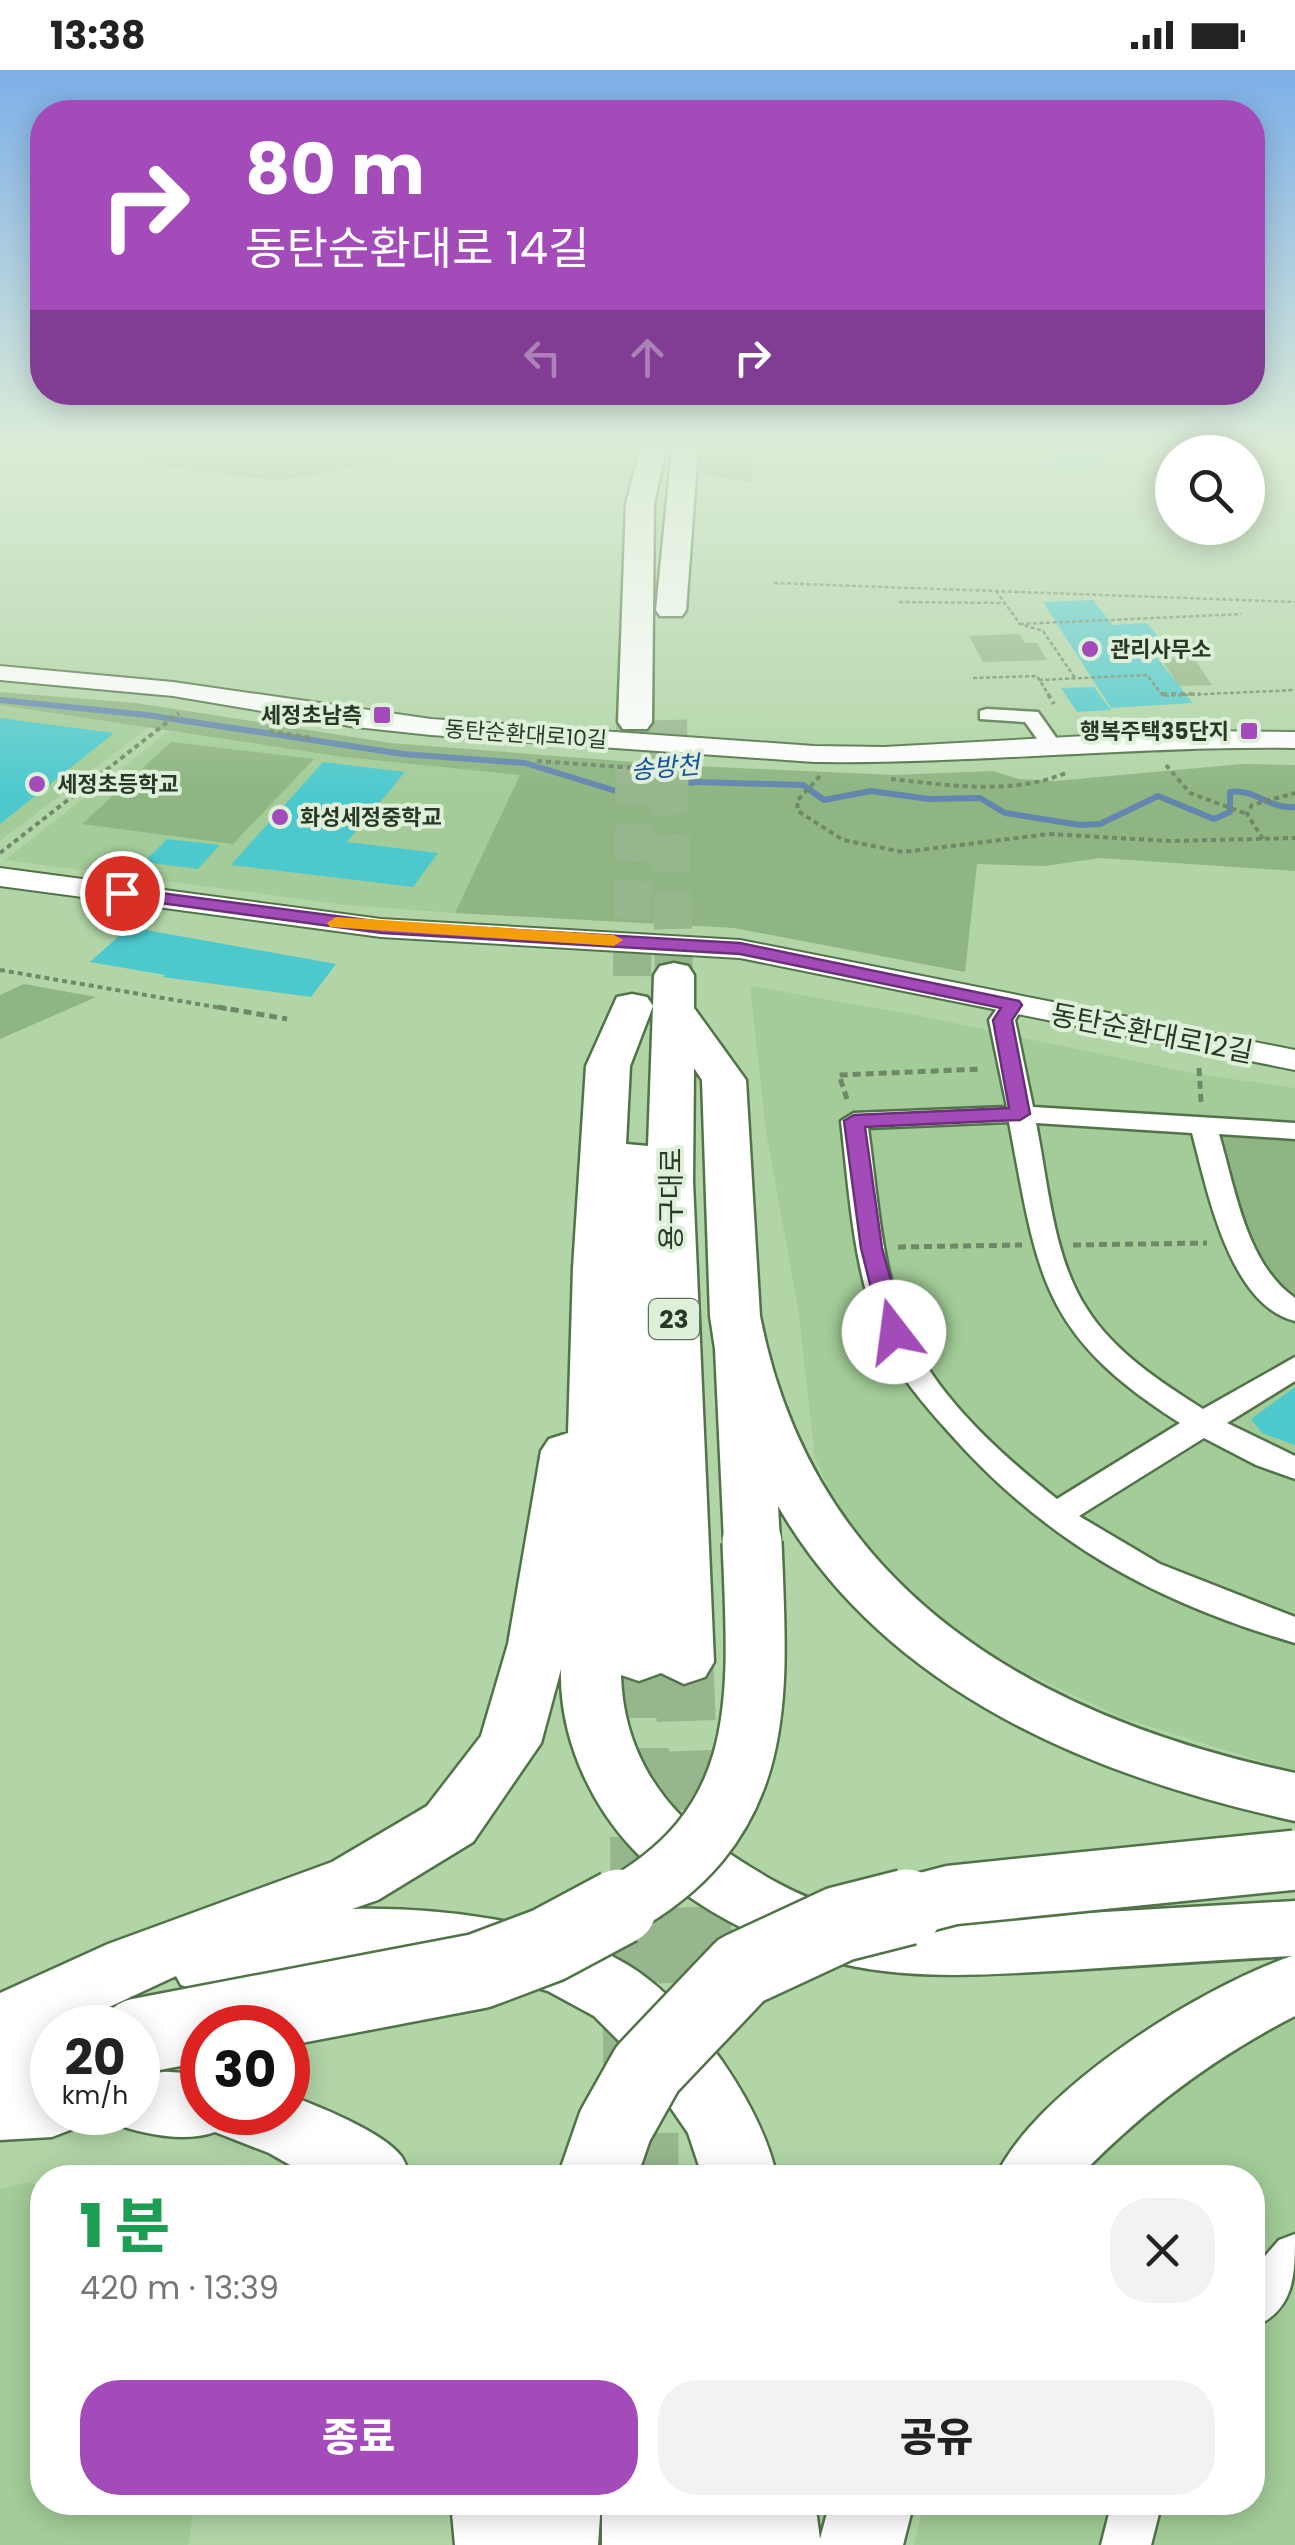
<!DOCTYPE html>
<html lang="ko">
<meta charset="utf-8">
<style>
body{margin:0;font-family:Poppins,"Noto Sans KR",sans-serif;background:#f2f2f2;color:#222;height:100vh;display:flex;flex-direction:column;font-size:38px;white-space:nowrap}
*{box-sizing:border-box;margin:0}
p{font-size:32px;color:#767676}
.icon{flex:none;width:55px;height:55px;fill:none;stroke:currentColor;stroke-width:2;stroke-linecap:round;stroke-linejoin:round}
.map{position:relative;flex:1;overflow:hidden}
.details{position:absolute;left:30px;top:2095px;width:1235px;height:350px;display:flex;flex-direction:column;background:#fff;border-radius:40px;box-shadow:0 5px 25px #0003}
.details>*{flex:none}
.banner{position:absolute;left:30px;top:30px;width:1235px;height:305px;border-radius:40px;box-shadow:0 5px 25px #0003;background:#a24bb9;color:#fff;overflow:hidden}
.buttons{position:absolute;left:1155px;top:365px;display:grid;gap:20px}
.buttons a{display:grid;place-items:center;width:110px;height:110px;border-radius:50%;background:#fff;box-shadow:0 5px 25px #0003;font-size:50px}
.speed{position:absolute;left:30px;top:1935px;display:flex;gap:20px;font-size:50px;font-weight:700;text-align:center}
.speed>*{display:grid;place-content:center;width:130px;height:130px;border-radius:50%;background:#fff;box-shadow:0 5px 25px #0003;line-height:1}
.speed small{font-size:25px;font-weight:400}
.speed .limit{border:15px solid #d22;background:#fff;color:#111}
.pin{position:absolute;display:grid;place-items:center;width:85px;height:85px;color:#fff;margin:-42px;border:5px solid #fff;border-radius:50%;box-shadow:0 2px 10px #0007}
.me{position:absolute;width:110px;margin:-55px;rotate:345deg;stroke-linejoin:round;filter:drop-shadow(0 0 8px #0008)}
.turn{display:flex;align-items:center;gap:35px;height:210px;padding:0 50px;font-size:45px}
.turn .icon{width:130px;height:130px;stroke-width:2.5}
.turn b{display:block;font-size:70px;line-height:85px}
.lanes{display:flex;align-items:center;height:95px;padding:0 50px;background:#0003;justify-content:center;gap:50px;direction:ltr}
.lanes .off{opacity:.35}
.round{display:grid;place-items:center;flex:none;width:105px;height:105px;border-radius:40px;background:#f2f2f2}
.headline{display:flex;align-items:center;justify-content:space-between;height:170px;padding:0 50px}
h1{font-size:60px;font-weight:800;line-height:75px;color:#1e9e55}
.button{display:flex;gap:20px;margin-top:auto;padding:20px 50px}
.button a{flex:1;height:115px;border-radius:40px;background:#a24bb9;color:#fff;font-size:40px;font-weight:800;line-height:115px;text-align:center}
.button a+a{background:#f2f2f2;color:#222}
.status{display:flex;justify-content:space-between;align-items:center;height:70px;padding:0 50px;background:#fff;direction:ltr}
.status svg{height:28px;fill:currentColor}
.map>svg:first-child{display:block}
.built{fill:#a3cc98}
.green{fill:#8eb582}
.forest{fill:#77aa68}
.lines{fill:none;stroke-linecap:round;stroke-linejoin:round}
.stream{stroke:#6386ae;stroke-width:6}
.building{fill:#4dc9ce}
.trunk-tunnel-far2{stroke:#96b68d;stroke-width:38;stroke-dasharray:38 19;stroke-linecap:butt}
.trunk-tunnel-far1{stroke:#96b68d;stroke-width:59;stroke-dasharray:59 30;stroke-linecap:butt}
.trunk-tunnel{stroke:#96b68d;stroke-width:75;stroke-dasharray:75 38;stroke-linecap:butt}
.minor-casing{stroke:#527349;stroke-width:5}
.tertiary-casing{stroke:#527349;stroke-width:4}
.trunk-casing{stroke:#527349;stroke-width:5}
.path-far2{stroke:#6f8868;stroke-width:2.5;stroke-dasharray:4 2.5;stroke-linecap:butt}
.path-far1{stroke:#6f8868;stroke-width:4;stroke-dasharray:5 4;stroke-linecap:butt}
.path{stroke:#6f8868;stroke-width:5;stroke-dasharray:8 5;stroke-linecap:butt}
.minor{fill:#fff;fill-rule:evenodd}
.tertiary{fill:#fff;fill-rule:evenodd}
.trunk{fill:#fff;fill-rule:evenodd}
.trunk-bridge-far1-casing{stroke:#527349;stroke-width:64;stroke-linecap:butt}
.trunk-bridge-casing{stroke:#527349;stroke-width:80;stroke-linecap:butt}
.trunk-bridge-far1{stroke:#fff;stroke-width:59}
.trunk-bridge{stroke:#fff;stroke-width:75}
.route{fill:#a24bb9;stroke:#693178;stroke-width:2.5}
.slow{fill:#f59e0b}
.poi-dot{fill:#a24bb9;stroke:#def0d9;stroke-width:4}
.labels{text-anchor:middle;stroke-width:8;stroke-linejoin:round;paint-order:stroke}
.far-poi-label{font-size:22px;font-weight:bold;fill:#2a3926;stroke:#def0d9;text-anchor:start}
.far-street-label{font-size:22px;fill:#2a3926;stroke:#def0d9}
.far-water-label{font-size:25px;font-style:italic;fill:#1a4f9c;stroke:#def0d9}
.shield{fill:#def0d9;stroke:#60705c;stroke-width:2.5}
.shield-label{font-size:25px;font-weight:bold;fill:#2a3926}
.street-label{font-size:28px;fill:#2a3926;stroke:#def0d9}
</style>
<div class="status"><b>13:38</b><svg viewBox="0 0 49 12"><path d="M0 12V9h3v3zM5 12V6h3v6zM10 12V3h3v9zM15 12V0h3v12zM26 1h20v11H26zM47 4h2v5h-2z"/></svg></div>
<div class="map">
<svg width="1295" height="2475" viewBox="0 0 1295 2475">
<rect width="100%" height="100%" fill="#b1d5a7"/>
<path class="built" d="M0,635H13L150,656L0,771Z
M169,661L343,687L521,705L455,843L347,835L5,790Z
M750,916L920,946L1191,1003L1295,1018V1702L1123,1648L981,1582L854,1472L815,1388L798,1238L766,1061Z
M1295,1919V2475H914L924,2433L1252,2432V2108L1042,2107Z
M30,2112L42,2118V2432L195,2433L188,2475H0V2119Z"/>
<path class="green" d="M1019,564L1025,573H1037L1047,590L983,592L969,566Z
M1193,587L1212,615L1179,616L1161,589Z
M0,622L136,633L391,673L672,695L893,705L993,701L1019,709L1055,711L1242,694L1295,695V801L1100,788L1045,796L977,794L965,902L734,858L455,843L520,705L343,687L0,635Z
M171,672L314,689L233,774L82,754Z
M24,914L96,927L0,969V925Z
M1203,1055L1295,1061V1242L1256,1205Z"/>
<path class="forest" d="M114,379H443L280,411L159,396Z
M696,379H751L753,413L690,401Z"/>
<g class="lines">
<path class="stream" d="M0,630L147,645L403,684L525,693L616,721L698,712L803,715L824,730L871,721L929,729L980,728L1005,743L1080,755L1100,754L1158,726L1214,749L1230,742V722C1255,718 1270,740 1295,737"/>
</g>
<path class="building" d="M1072,379H1123L1082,404L1042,397Z
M1093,530L1113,555L1147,553L1168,578L1150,579L1193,633L1111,638L1043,532Z
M1094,617L1111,640L1077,642L1061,618Z
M0,648L114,663L0,754Z
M323,692L405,702L347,772L438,783L413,817L231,795Z
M167,769L220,775L198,799L144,792Z
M129,857L336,894L311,927L163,907L165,905L90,892Z
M1295,1317V1375L1262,1363L1251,1349Z"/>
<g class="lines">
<path class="trunk-tunnel-far2" d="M668,650L674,905
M632,906L635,652"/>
<path class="trunk-tunnel-far1" d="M639,1589L640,1839
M684,1592L693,1839"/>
<path class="trunk-tunnel" d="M640,1837L641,2108
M693,1837L698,1963"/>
<defs>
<path id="minor" d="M987,639L1038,642L1062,676L1059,680H1045L1025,652L980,649V641Z
M1012,928L1024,935L1015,950L1033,1037L1295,1053V1069L1219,1064C1235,1118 1246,1194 1295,1228V1251C1229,1235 1207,1119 1192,1063L1036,1053C1048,1112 1053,1188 1087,1239C1114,1282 1162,1313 1203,1339L1295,1287V1311L1227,1353L1295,1386V1409L1256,1395L1204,1368L1079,1446L1160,1494L1295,1547V1573C1152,1531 1044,1471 946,1359C920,1330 891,1296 878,1259C853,1193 849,1121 841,1051L854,1043L1007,1037L989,950L1003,930ZM1009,1052C1038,1206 1040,1264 1180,1353L1057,1429C1004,1387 942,1332 912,1270C881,1206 878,1128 868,1058Z
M1295,2164C1295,2206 1295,2240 1252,2258V2201L1279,2170Z
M1112,2432H1162L1151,2475H1101Z"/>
<path id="tertiary" d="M0,596L173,612L431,649L814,676L884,677L1180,661L1295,662V678C1134,676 974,694 814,692L431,665L356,657L173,626L0,610Z
M0,798L381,849L740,870L1295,980V1000L740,888L381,867L0,816Z"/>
<path id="trunk" d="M640,379H666L654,434L652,652L647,659H623L618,652L626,434Z
M672,379H698L686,540L682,546H660L656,540Z
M674,893L688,896L694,905V938L746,1010L760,1246C814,1523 1037,1648 1295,1703V1751C1094,1707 886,1623 778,1436L780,1472L772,1486L752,1491L732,1486L724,1472L715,1279L710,1246L702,1010L694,998L693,1111L714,1592L705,1607L684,1614L661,1603L639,1611L621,1605C623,1677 659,1737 718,1776C757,1802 794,1826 839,1838C911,1857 994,1849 1067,1844C1143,1840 1219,1835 1295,1831V1946C1213,1988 1142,2041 1078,2108H995C1036,2019 1201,1917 1292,1886C1218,1890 1144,1895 1071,1900C996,1904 916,1911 843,1894C765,1876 687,1836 632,1778C588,1731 559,1664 561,1599L541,1673L473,1772L378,1830L352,1839C437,1837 552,1850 626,1894C665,1917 696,1954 722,1991C746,2026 768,2066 777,2108H703L688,2063L638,1990L594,1946L548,1921L484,1902L390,1893L294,1901L205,1923L181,1915L176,1906L64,1958H52V2042H85L78,2057L52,2067L0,2070V1923L108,1874L332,1792L427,1736L481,1666L508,1574L541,1381L549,1369L568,1363L573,1198L586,996L617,927L632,924L647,927L653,936L654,905L660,896ZM653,936L648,1076L626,1074L630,996Z
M138,2000L202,2004V2042H288V2025C316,2035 383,2062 401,2086C405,2091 408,2101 411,2108H313L269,2083L215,2062C185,2073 142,2064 112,2053L107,2042H138Z
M451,2432H601L598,2475H455Z
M602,2432H815L820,2469L830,2432H914L903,2475H602Z"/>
</defs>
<use href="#minor" class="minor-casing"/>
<use href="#tertiary" class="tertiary-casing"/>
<use href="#trunk" class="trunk-casing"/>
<path class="path-far2" d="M331,379H355
M774,513L1295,532
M996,521L1020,554L1043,561L1075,608
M899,532L1005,533
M1020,554L1242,544
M973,608L1037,606L1050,627
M1039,610L1147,605L1163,626L1295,620"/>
<path class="path-far1" d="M1048,624L1054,634
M1162,624H1200
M269,661L312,668
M537,691L636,698
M1166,695L1190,723L1247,744
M820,706L797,731L798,741L843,770L903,782L1049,764L1170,771L1295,768
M891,709C948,715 1013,726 1068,702
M1263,769L1247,744L1252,735L1295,723
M0,783L179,643
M0,900L233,940"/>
<path class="path" d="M218,937L287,949
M1199,998L1201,1032
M847,1029L839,1005L982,999
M1073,1175L1207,1173
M898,1177L1022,1175"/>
<use href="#minor" class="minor"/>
<use href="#tertiary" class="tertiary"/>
<use href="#trunk" class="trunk"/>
<defs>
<path id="trunk-bridge-far1" d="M615,1839C772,1754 758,1626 752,1472
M898,1839L952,1825L1295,1790"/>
<path id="trunk-bridge" d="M138,1966L479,1901L548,1875L619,1837
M597,2108L615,2056L647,1999L741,1900L840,1854L907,1837"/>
</defs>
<use href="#trunk-bridge-far1" class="trunk-bridge-far1-casing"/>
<use href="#trunk-bridge" class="trunk-bridge-casing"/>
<use href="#trunk-bridge-far1" class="trunk-bridge-far1"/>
<use href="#trunk-bridge" class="trunk-bridge"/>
</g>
<linearGradient id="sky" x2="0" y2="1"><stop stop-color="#7dafe8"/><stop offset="0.52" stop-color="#dcecd7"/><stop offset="1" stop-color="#dcecd7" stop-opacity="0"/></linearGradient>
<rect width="1295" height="725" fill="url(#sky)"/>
<path class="route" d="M122,818L382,852L740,873L1019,931L1022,935L1012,950L1030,1044L1020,1050L865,1057L882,1178L905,1262L894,1269L882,1262L861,1178L844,1051L854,1045L1009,1038L993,950L1001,938L740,884L382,863L116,827V820Z"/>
<path class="slow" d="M336,847L614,865L623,870L614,876L330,857L327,853Z"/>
<g class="poi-dot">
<circle cx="1090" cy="579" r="10"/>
<rect x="372" y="635" width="20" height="20" rx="5"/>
<rect x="1239" y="651" width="20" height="20" rx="5"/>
<circle cx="37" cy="714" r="10"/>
<circle cx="280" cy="747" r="10"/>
</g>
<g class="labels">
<g class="far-poi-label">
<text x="1110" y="587">관리사무소</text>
<text x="362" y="653" text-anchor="end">세정초남측</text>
<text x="1229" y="669" text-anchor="end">행복주택35단지</text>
<text x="57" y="722">세정초등학교</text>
<text x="300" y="755">화성세정중학교</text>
</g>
<g class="far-street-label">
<text transform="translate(526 664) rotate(4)" y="8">동탄순환대로10길</text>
</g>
<g class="far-water-label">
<text transform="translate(665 697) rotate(-5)" y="9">송방천</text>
</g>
<rect class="shield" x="649" y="1229" width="50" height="40" rx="8"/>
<g class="shield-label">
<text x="674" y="1258">23</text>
</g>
<g class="street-label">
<text transform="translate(1152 963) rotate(11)" y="10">동탄순환대로12길</text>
<text transform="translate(671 1129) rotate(-90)" y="10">용구대로</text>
</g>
</g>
</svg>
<div class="buttons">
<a><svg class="icon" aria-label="search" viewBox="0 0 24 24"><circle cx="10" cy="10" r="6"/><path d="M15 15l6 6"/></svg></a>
</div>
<div class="speed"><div>20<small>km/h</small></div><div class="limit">30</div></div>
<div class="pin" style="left:122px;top:823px;background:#d93025"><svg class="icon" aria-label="arrive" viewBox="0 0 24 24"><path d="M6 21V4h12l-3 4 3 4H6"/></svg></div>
<svg class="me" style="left:894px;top:1262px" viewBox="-20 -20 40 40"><circle r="19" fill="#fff"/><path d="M0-13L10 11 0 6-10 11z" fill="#a24bb9"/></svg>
<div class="banner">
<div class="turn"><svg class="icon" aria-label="right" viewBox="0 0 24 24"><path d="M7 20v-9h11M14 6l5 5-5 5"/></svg><div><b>80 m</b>동탄순환대로 14길</div></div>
<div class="lanes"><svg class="icon off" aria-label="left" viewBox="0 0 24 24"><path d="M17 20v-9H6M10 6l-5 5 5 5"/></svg><svg class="icon off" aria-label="ahead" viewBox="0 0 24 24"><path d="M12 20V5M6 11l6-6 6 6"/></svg><svg class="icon" aria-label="right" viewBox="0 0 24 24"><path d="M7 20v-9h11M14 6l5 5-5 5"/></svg></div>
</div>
<section class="details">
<div class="headline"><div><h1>1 분</h1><p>420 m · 13:39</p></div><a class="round"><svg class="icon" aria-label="close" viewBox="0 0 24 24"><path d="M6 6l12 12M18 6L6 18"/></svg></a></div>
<div class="button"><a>종료</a><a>공유</a></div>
</section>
</div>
